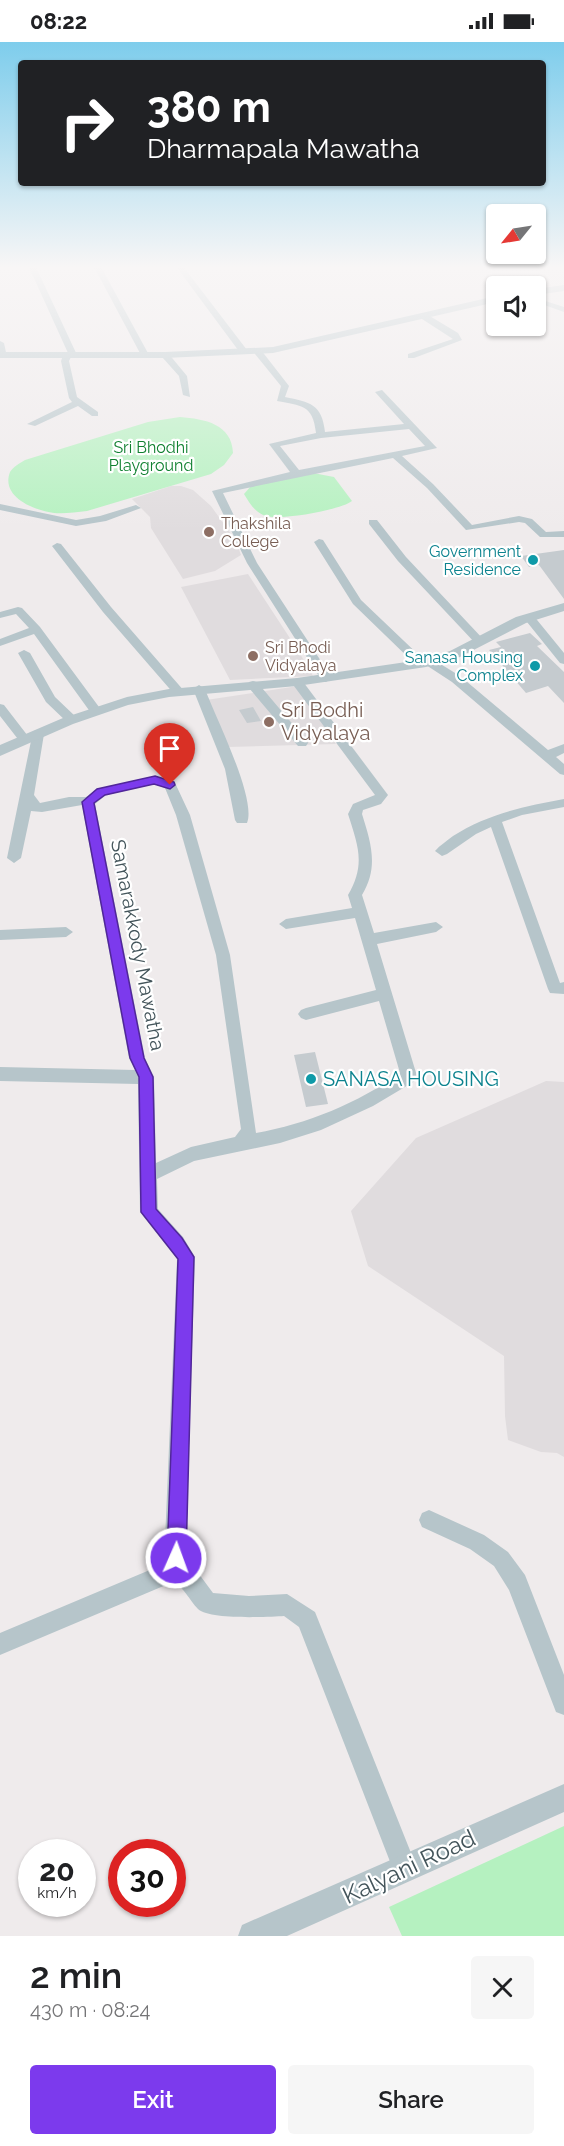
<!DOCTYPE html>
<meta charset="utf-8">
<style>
body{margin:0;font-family:Raleway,sans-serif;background:#f6f6f6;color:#202124;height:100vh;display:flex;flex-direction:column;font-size:22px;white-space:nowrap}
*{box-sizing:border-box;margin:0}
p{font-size:20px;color:#757577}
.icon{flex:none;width:33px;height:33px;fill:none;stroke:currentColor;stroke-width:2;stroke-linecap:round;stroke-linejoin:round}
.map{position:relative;height:1894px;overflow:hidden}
.side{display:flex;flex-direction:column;background:#fff;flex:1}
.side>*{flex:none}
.hud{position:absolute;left:18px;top:18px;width:528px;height:126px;border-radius:6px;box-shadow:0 2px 4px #0004;background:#202124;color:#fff;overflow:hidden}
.needle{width:39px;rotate:240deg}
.buttons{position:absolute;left:486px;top:162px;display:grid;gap:12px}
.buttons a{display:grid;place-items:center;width:60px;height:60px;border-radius:6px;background:#fff;box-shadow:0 2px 4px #0004;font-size:30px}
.speed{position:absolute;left:18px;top:1797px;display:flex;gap:12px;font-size:30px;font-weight:700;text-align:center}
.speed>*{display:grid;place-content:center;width:78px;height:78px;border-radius:50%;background:#fff;box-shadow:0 2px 4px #0004;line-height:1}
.speed small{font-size:15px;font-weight:400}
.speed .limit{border:9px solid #d22;background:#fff;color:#111}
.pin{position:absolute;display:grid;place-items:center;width:51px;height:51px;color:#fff;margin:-62px -26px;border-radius:50% 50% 50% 0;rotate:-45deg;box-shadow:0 0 6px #0007}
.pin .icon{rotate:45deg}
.me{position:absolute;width:66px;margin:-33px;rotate:2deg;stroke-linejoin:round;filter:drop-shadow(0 0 4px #0008)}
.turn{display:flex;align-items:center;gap:21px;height:126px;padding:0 30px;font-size:27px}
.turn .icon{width:78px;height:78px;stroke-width:2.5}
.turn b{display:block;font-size:42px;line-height:51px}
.round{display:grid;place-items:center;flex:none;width:63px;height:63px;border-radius:6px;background:#f6f6f6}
.headline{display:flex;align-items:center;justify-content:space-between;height:102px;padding:0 30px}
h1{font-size:36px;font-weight:600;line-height:45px}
.primary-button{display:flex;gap:12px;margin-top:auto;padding:12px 30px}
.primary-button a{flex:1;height:69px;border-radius:6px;background:#7c3aed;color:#fff;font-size:24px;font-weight:600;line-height:69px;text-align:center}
.primary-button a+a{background:#f6f6f6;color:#202124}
.status{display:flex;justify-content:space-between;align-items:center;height:42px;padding:0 30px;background:#fff;direction:ltr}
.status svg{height:16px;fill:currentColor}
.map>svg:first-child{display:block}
.education{fill:#e0dcde}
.green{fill:#b5f1c0}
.building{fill:#c5cbcf}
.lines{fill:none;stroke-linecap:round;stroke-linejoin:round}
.minor{fill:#b6c5ca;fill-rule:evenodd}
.tertiary{fill:#b6c5ca;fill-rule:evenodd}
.route{fill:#7c3aed;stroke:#51269a;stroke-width:1.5}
.education-dot{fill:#8d6e63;stroke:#fff;stroke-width:2}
.culture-dot{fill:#0f9aa8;stroke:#fff;stroke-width:2}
.labels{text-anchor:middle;stroke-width:4.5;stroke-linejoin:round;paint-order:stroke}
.far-park-label{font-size:16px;fill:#108030;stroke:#fff}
.far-education-label{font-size:16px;fill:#785e54;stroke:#fff;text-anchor:start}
.far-culture-label{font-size:16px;fill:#0d838f;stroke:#fff;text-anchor:end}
.education-label{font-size:20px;fill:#785e54;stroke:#fff;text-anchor:start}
.street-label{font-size:20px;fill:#43545a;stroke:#fff}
.culture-label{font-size:20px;fill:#0d838f;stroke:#fff;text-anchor:start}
.near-street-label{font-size:24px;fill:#43545a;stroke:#fff}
</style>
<div class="status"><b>08:22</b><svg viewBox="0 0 49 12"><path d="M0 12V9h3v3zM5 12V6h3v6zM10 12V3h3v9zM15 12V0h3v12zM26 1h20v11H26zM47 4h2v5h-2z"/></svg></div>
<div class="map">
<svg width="564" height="1894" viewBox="0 0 564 1894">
<rect width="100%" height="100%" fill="#efebec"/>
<path class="education" d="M171,444H181L193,448L211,464L236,499L241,513L215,529L183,537L151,486L150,475L132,457Z
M248,532L299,610L313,634L230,638L181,545Z
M298,644L336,702L228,705L206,658Z
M546,1039L564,1040V1415L557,1411L541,1410L508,1398L505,1374L504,1314L368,1224L351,1169L416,1096Z"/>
<path class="green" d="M180,375C205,377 232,382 233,411L224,423L211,432L87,469C76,470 65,472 54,471C37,469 0,456 10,430C13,425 20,421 25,418L148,380Z
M313,431L334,435L352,459C341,468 275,480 263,473C254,469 249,460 244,452L251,444Z
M564,1784V1894H402L389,1865Z"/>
<path class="building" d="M564,508V557L539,523L529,525L521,514Z
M530,591L542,602L537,604L564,630V661L548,644L526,651L489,608L501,605L496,600Z
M253,665L261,679L247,681L239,668Z
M315,1010L328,1062L306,1065L294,1013Z"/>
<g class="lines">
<path class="minor" d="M28,223H35L77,313L71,315L69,319L77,355L98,370V374H92L78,364L35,384L27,382L72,360L69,356L61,319L64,311H68Z
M93,223H100L149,313L148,315L141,313Z
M175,223H182L247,308V312H241Z
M536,256L564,265V270L536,260Z
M422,273H428L458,291L462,298L414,316H408V312L453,297L422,277Z
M0,299L4,301L7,315L0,313Z
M255,308H261L289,344L285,355C310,360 322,362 325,390L404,382L375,350L382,348L437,406L402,414L433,442L472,483L519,474L532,477L546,490L564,489V495H540L525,481L519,480L466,488L427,446L393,416L223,451L257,521L332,636L326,640L322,639L247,521L212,449L290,430L269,402L316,391C313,362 301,364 277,359L281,344L255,312ZM409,387L425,404L299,428L280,404L321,396Z
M162,311H168L187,334L190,355L183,353L179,334L162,315Z
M0,462L76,478L100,474L136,463L141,466L106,479L76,484L0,468Z
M369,478H377L406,515L484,598V602H476L398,519L369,482Z
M319,497L323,498L361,558L425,619L434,618L460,634L548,708L564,702V711L556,715L564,722V733L560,732L452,640L426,623L417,624L353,562L314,500Z
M57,501L61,502L111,565L185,650L183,653H175L103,570L52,504Z
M18,565L22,566L40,585L99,665V671H91L34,592L0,604V597L29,586L16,572L0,576V570Z
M529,572L533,573L564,611V622L560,621L523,575Z
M24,608L30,611L55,655L76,675V681H68L46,660L18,611Z
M297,636L301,637L388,753L381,762L363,768L362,772C371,801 379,825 362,853L374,891L436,880L443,885L436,890L377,902L417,1034L415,1039L373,1064L321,1088L280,1101L194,1119L157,1137L158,1167L183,1195L195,1215L185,1524L196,1528L213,1551L249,1554L287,1552L315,1570L417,1826L414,1835L405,1838L396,1835L299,1585L284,1574C267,1575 210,1578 198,1567C189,1558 185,1546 173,1540L0,1613V1591L164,1522L177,1217L140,1170L138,1042L0,1039V1025L135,1028L129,1016L82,763L42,770L31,769L21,816L14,821L7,816L31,699L25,702L21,701L0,674V662L4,663L31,698L34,689L38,688L44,692L34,753L40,761L69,755H86L97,747L155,734L175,740L176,743L190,773L230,913L256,1091C307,1082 358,1061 400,1031L379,959L306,978L301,976L298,972L301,968L306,966L376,948L355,876L286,887L279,882L286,877L352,866L348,853C366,822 358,804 348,772L353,762L375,753L291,640ZM155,742L165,746L176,773L216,913L241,1087L235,1095L191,1105L156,1121L154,1035L145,1016L95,762L106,753Z
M253,639L257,640L306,698L308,701L306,704H298L249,646V640Z
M199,643L205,647C215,674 257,757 247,781H237L235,778L225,727L193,647Z
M564,757V765L522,773L502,780L560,941L564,940V952L550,951L548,947L491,785L476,792L447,812L442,814L435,809C440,803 447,799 453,794C487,772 525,764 564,757Z
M66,885L73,890L66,895L0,898V888Z
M429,1468L484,1493L508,1510L525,1533L564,1633V1673L556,1670L509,1548L494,1524L470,1507L422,1485L419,1478L422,1471Z"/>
<path class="tertiary" d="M564,243V249L536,253V247Z
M496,254V260L273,311L165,316H0V310H165L273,305Z
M564,561V569L526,581L460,615L426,625L297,644L169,655L128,663L73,682L0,714V703L63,676L127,655L169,647L297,636L420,618L450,609L516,575Z
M564,1742V1770L287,1894H238L242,1883Z"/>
</g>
<linearGradient id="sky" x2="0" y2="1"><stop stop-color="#7ecdec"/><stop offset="0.46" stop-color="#f8f6f6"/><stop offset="1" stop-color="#f8f6f6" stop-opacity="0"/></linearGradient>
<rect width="564" height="489" fill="url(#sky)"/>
<path class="route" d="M155,734L174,740L175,743L170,747L154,742L105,753L94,761L144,1016L153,1035L156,1167L182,1196L194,1215L186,1516L183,1523L176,1526L169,1523L167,1516L178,1217L141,1170L139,1035L130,1016L82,760L97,747Z"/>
<g class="education-dot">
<circle cx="209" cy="490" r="6"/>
<circle cx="253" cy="614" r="6"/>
<circle cx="269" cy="680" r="6"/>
</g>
<g class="culture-dot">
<circle cx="533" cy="518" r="6"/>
<circle cx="535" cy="624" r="6"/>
<circle cx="311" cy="1037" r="6"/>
</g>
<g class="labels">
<g class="far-park-label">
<text x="151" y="411">Sri Bhodhi<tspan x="151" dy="18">Playground</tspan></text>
</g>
<g class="far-education-label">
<text x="221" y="487">Thakshila<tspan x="221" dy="18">College</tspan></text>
<text x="265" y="611">Sri Bhodi<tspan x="265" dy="18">Vidyalaya</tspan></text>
</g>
<g class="far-culture-label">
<text x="521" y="515">Government<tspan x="521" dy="18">Residence</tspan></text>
<text x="523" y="621">Sanasa Housing<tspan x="523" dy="18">Complex</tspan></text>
</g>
<g class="education-label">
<text x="281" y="675">Sri Bodhi<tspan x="281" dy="23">Vidyalaya</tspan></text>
</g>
<g class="street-label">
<text transform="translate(138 903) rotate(79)" y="7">Samarakkody Mawatha</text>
</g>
<g class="culture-label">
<text x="323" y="1044">SANASA HOUSING</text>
</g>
<g class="near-street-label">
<text transform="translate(409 1825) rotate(-25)" y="8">Kalyani Road</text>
</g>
</g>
</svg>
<div class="buttons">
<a><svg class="needle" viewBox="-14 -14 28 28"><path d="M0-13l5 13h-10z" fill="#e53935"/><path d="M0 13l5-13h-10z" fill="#757577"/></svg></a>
<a><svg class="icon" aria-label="sound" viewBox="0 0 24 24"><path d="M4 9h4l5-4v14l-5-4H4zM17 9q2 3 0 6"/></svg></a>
</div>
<div class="speed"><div>20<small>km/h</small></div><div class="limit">30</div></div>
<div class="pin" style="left:170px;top:743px;background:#d93025"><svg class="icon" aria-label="arrive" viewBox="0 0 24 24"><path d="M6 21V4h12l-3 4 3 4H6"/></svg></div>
<svg class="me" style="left:176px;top:1516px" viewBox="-20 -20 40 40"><circle r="17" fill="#7c3aed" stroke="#fff" stroke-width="3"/><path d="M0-11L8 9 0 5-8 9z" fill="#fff"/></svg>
<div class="hud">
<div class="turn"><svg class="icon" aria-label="right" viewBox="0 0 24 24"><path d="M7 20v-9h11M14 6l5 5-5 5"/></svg><div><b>380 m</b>Dharmapala Mawatha</div></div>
</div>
</div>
<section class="side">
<div class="headline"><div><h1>2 min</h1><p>430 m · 08:24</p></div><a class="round"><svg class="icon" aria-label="close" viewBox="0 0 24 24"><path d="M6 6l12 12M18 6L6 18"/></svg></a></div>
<div class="primary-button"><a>Exit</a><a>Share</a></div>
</section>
